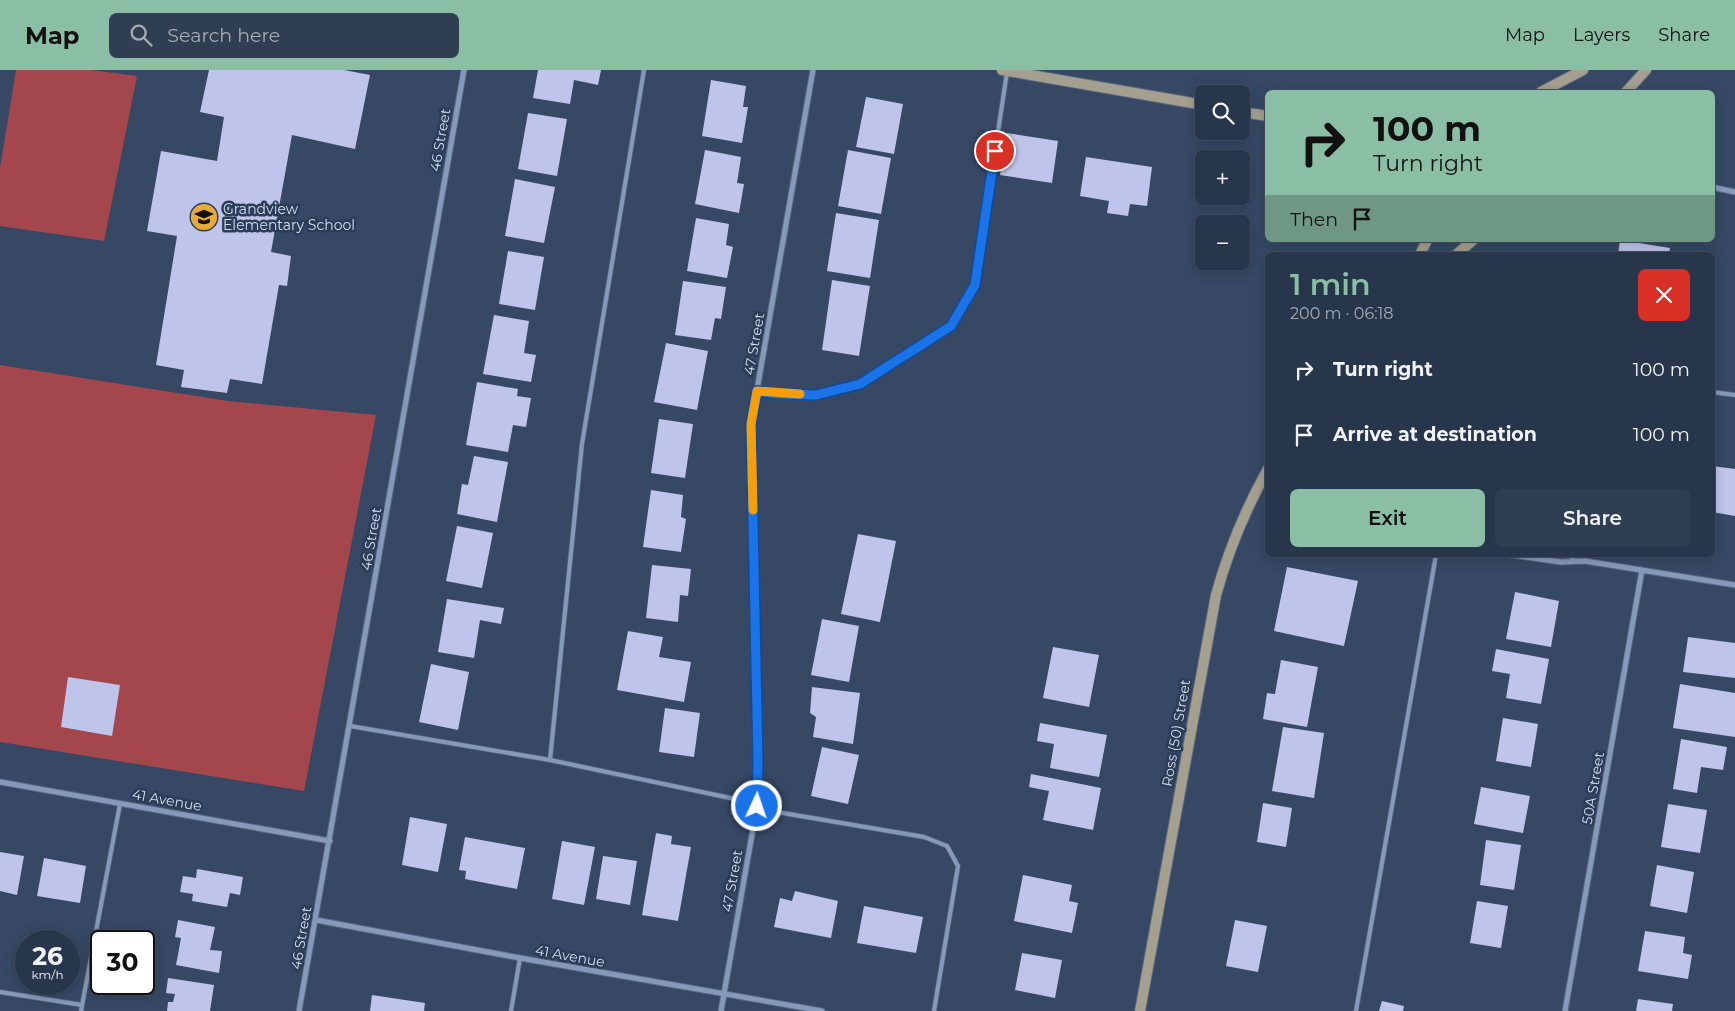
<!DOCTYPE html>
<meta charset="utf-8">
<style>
body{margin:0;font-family:Montserrat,sans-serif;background:#303e52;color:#f1f3f6;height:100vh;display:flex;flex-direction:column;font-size:19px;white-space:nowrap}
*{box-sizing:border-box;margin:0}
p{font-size:16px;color:#a5abb5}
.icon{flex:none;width:28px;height:28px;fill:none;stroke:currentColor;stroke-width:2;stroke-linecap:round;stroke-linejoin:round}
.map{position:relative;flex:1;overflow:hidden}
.details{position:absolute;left:1265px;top:182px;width:450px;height:305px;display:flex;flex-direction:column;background:#28364b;border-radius:8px;box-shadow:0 2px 12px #0003,0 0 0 1px #445063}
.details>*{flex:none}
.top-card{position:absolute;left:1265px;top:20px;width:450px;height:152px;border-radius:8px;box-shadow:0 2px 12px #0003,0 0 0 1px #445063;background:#8abfa5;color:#111;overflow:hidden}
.controls{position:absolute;left:1195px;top:15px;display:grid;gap:10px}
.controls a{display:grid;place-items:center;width:55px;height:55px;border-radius:8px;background:#28364b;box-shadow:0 2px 12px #0003,0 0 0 1px #445063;font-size:25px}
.speed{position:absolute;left:15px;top:860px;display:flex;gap:10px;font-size:25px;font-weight:700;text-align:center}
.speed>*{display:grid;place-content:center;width:65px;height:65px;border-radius:50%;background:#28364b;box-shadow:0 2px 12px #0003,0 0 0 1px #445063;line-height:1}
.speed small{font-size:12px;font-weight:400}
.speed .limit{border:2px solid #111;border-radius:8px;background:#fff;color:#111}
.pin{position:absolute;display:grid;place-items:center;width:42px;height:42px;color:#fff;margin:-21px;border:2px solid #fff;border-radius:50%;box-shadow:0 1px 5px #0007}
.me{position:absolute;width:55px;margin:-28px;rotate:3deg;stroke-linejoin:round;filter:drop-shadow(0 0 4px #0008)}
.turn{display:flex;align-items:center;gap:18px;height:105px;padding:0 25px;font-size:22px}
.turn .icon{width:65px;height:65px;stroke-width:2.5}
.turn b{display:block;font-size:35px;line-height:42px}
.then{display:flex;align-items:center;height:48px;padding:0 25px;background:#0003;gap:10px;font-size:19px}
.round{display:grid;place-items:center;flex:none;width:52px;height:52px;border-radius:8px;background:#303e52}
.headline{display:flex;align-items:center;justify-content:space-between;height:85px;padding:0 25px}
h1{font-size:30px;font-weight:600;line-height:38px;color:#8abfa5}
.action{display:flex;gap:10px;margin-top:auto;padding:10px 25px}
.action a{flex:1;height:58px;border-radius:8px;background:#8abfa5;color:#111;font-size:20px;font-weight:600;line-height:58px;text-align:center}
.action a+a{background:#303e52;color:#f1f3f6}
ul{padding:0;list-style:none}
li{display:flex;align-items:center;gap:15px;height:65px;padding:0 25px}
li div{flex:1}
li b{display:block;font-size:19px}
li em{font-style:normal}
header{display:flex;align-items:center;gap:30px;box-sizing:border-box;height:70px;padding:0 25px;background:#8abfa5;color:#111}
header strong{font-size:24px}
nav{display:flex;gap:28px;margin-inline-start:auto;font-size:18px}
.search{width:350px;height:45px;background:#303e52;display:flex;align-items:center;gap:12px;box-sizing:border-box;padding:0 18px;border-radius:8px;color:#a5abb5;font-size:19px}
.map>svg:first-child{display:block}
.green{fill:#a3474c}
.building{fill:#bfc4ea}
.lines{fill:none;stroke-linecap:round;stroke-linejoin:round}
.lane-casing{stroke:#58677e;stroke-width:5.5}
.street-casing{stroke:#58677e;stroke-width:7}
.secondary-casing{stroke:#58677e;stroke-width:12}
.lane{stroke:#859aba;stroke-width:4}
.street{stroke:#859aba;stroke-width:5}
.secondary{stroke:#a49f8e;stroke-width:10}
.route-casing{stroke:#114b97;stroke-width:12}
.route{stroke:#1a73e8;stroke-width:9}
.slow{stroke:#f59e0b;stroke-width:9}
.labels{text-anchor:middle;stroke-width:5;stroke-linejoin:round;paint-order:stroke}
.street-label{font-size:14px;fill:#d4dff0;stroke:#2c3d59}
.poi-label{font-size:14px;fill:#d4dff0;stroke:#2c3d59;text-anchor:start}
</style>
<header>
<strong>Map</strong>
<div class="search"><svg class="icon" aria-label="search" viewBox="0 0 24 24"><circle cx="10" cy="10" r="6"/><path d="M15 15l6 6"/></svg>Search here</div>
<nav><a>Map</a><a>Layers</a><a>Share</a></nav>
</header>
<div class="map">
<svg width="1735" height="941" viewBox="0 0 1735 941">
<rect width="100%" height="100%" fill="#364864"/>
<path class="green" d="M16,0H91L137,6L104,171L0,156V98Z
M0,295L228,331L376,345L304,721L0,672Z"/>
<path class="building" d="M209,0H344L370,5L355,79L292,65L271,182L291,186L287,216L279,215L262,314L230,309L227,323L181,317L184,300L156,295L177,166L147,161L161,81L217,91L224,47L200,42Z
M538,0H601L598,15L574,10L570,34L533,28Z
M711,10L746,16L743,37H748L742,73L702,66Z
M866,27L903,34L894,84L856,77Z
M528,43L567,49L557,106L518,99Z
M1007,63L1058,71L1052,113L1000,105Z
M705,80L741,87L737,113L744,114L739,143L695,134Z
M848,80L891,88L881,144L838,136Z
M1086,87L1152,97L1147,136L1130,134L1128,146L1107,143L1109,131L1080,126Z
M515,109L555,117L544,173L505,166Z
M836,143L879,150L870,208L827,201Z
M696,148L729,154L726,175L733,177L727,208L687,201Z
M1620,170L1670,178L1669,185H1618Z
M508,181L544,187L535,240L499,234Z
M832,210L870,216L859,286L822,280Z
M683,211L726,217L721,249L715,248L711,270L675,265Z
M494,245L529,251L524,283L536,285L531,312L483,304Z
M666,273L708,281L697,340L654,332Z
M477,312L518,319L517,326L531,328L526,357L513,355L508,382L466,375Z
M659,349L693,354L685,408L651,403Z
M474,386L508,392L497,452L457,444L462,414L468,415Z
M1712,396L1735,399V446L1712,442Z
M651,420L683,425L681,447L686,449L681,482L643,477Z
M457,456L493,463L482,518L446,511Z
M858,464L896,471L880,552L841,544Z
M652,495L691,499L688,526L680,525L678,552L646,548Z
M1287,497L1358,511L1344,576L1274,561Z
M1515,522L1559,531L1551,577L1506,569Z
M447,529L504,538L501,554L480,550L474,588L438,582Z
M822,549L859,556L849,612L811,605Z
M628,561L663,567L659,587L691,592L684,632L617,620Z
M1688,567L1735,573V608L1683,602Z
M1053,577L1099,585L1089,637L1043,628Z
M1496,579L1549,589L1541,634L1506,628L1510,604L1492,601Z
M1281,590L1318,597L1307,657L1263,649L1267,623L1275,624Z
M431,594L469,602L458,660L419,652Z
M68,607L120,615L112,666L61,657Z
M1680,614L1735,623V667L1673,658Z
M812,617L860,623L853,674L813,667L816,647L810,643Z
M665,638L700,643L694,687L659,682Z
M1503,648L1538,654L1531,697L1496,691Z
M1040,653L1107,665L1099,707L1050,698L1054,674L1037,671Z
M1283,657L1324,663L1314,728L1272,721Z
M1681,669L1727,677L1723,700L1701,697L1697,723L1673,719Z
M822,677L859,685L848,734L811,726Z
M1031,704L1101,718L1093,760L1043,750L1049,721L1029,717Z
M1481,717L1530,726L1523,763L1474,754Z
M1263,733L1292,738L1286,777L1257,772Z
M1668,734L1707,740L1700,783L1661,777Z
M410,747L447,754L438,802L402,795Z
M656,763L672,766L671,774L691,777L678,851L642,845Z
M465,767L525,778L517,819L465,809L466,801L459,800Z
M1486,770L1521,775L1514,820L1480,815Z
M562,771L595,777L584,835L552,829Z
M0,782L24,786L17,825L0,821Z
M603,786L637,791L630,835L596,829Z
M44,788L86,796L80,833L37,826Z
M1657,795L1694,802L1687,843L1650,836Z
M197,799L243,807L240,825L230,823L227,837L192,831L193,824L180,822L183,806L196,808Z
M1023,805L1072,815L1069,831L1078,833L1072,863L1014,851Z
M795,821L838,831L831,868L774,857L780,828L792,831Z
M1477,831L1508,836L1501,878L1470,873Z
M864,836L923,847L916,883L857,873Z
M178,850L215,857L210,880L222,881L219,903L176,895L181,868L175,867Z
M1235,850L1267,856L1258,902L1226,896Z
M1645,861L1685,867L1683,883L1692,885L1688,909L1638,901Z
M1022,883L1062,890L1055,928L1015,920Z
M168,908L214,915L210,941H167L168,932H173L175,924L166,923Z
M372,925L425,933L424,941H370Z
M1638,929L1673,934L1672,941H1636Z
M1382,931L1404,936L1403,941H1379Z"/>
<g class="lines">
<defs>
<path id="lane" d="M757,321L778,324L816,325L859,314L951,256L975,215L1007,2
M1712,322L1735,325
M1572,491L1574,485
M350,656L550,690L735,729L777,742L924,767L947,776L958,796L934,941
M550,690L582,374L644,0
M0,922L82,935
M81,941L120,734
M511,941L520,888
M1356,941L1436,485"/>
<path id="street" d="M1712,117L1735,122
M1512,485L1561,492L1585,491L1735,515
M0,712L330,771
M316,850L520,888L822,941
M299,941L464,0
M721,941L757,736L759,715L751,354L813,0
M1565,941L1642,500"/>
<path id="secondary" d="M1002,0L1204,35
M1541,22L1583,0
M1626,22L1646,0
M1241,42L1268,46
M1420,185L1427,170
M1456,185L1473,170
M1140,941L1216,525C1228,482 1246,438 1268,399"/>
</defs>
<use href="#lane" class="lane-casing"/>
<use href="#street" class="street-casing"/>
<use href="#secondary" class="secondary-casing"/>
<use href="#lane" class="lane"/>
<use href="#street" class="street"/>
<use href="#secondary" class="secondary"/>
</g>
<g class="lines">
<defs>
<path id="route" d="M757,736L758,692L751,354L757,321L778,324L816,325L860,314L951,256L975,215L995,81"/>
</defs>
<use href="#route" class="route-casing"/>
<use href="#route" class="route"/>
<path class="slow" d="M753,440L751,354L757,321L800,324"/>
</g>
<defs>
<symbol id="school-disc" viewBox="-11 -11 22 22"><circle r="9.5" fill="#e8ab37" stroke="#2c3d59"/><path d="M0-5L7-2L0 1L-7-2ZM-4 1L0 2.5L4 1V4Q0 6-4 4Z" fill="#111"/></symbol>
</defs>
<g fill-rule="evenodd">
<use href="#school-disc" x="188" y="131" width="32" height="32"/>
</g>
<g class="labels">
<g class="street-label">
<text transform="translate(440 70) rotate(-80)" y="5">46 Street</text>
<text transform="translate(754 274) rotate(-80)" y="5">47 Street</text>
<text transform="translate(371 469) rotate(-80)" y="5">46 Street</text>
<text transform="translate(1176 663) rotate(-80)" y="5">Ross (50) Street</text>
<text transform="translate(1593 718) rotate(-80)" y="5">50A Street</text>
<text transform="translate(167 730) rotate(10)" y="5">41 Avenue</text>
<text transform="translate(732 811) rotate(-80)" y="5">47 Street</text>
<text transform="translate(301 868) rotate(-80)" y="5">46 Street</text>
<text transform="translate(570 886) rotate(10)" y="5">41 Avenue</text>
</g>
<g class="poi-label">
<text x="223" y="144">Grandview<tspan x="223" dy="16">Elementary School</tspan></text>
</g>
</g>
</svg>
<div class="controls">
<a><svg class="icon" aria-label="search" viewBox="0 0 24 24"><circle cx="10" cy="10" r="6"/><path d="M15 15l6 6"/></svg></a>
<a>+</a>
<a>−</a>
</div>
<div class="speed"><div>26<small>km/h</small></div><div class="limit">30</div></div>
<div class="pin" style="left:995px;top:81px;background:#d93025"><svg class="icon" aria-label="arrive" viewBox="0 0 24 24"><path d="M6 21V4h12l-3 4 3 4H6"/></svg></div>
<svg class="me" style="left:757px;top:736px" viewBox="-20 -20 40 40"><circle r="17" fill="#1a73e8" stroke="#fff" stroke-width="3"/><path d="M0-11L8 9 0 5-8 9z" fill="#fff"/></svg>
<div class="top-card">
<div class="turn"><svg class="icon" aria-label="right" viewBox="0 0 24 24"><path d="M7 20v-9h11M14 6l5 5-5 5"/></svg><div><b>100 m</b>Turn right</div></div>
<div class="then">Then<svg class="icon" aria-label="arrive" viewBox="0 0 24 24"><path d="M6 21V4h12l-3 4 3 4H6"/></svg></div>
</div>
<section class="details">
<div class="headline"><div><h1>1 min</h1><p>200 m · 06:18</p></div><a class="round" style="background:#d93025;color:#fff"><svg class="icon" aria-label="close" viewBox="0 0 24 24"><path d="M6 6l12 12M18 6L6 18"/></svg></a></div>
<ul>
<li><svg class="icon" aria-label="right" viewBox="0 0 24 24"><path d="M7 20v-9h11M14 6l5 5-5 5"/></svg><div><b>Turn right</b></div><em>100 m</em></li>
<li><svg class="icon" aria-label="arrive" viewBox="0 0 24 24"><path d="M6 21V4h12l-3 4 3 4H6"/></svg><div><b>Arrive at destination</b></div><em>100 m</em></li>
</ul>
<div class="action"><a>Exit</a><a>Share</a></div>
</section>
</div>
